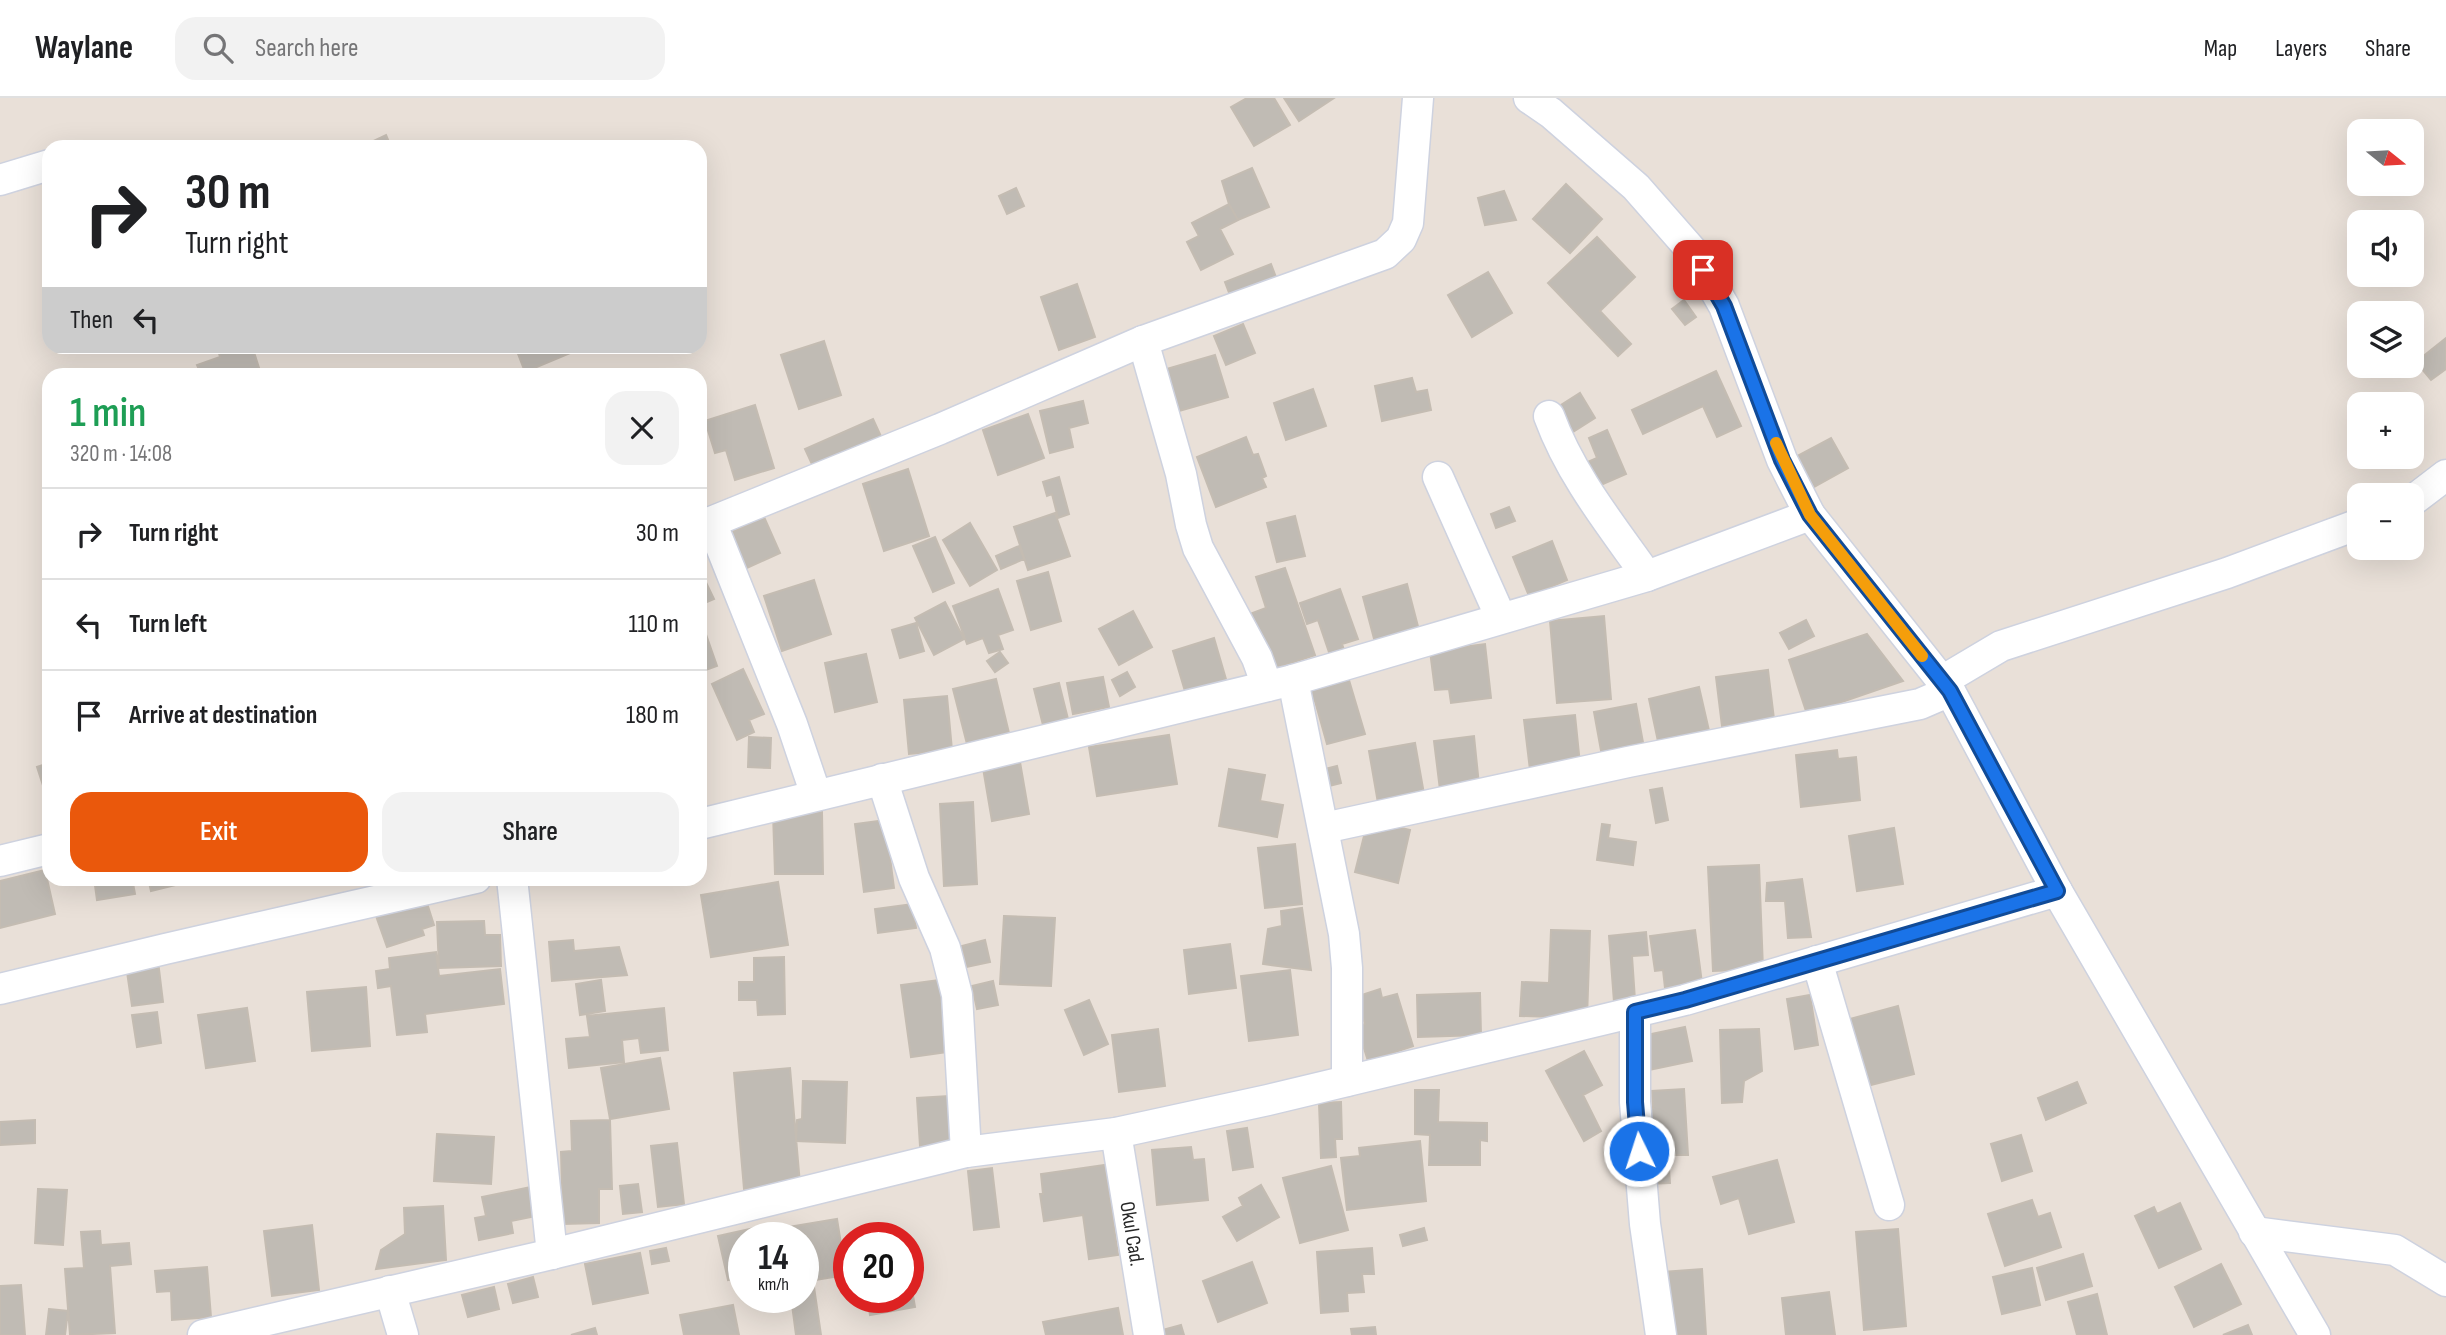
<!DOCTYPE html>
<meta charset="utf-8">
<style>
body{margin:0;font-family:"Sofia Sans Condensed",sans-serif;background:#f2f2f2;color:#202124;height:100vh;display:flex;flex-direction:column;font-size:26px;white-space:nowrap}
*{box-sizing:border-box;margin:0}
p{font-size:23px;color:#757577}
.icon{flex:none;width:38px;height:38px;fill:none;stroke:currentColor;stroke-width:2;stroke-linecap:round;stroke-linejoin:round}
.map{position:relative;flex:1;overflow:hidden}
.side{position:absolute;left:42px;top:270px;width:665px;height:518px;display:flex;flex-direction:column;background:#fff;border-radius:21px;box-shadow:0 7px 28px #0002}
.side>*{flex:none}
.guide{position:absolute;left:42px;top:42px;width:665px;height:214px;border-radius:21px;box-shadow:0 7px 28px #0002;background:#fff;color:#202124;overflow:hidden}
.needle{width:46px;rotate:108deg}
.buttons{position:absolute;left:2347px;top:21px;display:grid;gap:14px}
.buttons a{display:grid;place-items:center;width:77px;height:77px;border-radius:14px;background:#fff;box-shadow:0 7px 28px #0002;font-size:35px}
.speed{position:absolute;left:728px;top:1124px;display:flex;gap:14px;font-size:35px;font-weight:700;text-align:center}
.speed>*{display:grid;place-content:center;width:91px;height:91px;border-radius:50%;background:#fff;box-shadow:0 7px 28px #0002;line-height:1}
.speed small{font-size:18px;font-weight:400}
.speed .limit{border:10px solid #d22;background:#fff;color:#111}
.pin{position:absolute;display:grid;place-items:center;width:60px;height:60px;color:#fff;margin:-30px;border-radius:14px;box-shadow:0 4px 10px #0006}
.me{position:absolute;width:77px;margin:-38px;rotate:356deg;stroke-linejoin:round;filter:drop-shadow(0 0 5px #0008)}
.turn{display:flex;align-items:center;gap:24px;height:147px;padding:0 28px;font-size:32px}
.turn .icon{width:91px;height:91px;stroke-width:2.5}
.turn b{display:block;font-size:49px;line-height:60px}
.then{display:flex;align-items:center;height:66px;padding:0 28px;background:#0003;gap:14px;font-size:26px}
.round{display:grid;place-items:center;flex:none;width:74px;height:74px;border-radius:21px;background:#f2f2f2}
.head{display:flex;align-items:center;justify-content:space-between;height:119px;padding:0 28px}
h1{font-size:42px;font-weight:600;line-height:52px;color:#1e9e55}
.button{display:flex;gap:14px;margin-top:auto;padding:14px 28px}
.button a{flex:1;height:80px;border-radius:21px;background:#ea580c;color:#fff;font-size:28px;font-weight:600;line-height:80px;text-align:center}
.button a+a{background:#f2f2f2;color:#202124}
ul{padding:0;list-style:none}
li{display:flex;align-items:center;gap:21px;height:91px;padding:0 28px;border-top:2px solid #e0e0e0}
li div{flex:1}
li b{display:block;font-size:26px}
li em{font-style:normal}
header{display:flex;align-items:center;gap:42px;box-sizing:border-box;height:98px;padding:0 35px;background:#fff;border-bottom:2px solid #e0e0e0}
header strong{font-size:33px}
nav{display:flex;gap:38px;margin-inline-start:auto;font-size:24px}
.search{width:490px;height:63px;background:#f2f2f2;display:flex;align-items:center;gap:18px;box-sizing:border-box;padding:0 24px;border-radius:21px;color:#757577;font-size:26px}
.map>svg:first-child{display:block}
.building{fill:#c0bbb4;stroke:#c4bcb2;stroke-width:2}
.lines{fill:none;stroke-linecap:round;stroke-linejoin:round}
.minor-casing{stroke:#ced2df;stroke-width:33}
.minor{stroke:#fff;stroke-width:30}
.route-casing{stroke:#114b97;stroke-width:18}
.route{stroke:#1a73e8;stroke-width:12}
.slow{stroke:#f59e0b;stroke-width:12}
.labels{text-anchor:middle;stroke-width:7;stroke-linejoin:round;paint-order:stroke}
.street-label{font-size:21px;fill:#262626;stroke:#fff}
</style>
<header>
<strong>Waylane</strong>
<div class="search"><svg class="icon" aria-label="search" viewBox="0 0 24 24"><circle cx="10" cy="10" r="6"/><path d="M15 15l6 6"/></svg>Search here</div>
<nav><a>Map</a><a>Layers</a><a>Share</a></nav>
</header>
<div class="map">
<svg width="2446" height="1237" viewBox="0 0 2446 1237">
<rect width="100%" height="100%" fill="#e9e0d8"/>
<path class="building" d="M1247,0H1274L1290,27L1254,48L1231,9Z
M1284,0H1334L1299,23Z
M386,37L391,49H361Z
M1252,70L1269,109L1238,122L1229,106L1222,83Z
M1566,86L1602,121L1570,155L1533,121Z
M1016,90L1024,108L1007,116L999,98Z
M1504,93L1516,122L1485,127L1478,100Z
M1229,106L1238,122L1220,131L1233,156L1201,172L1187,144L1199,138L1192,125Z
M1597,139L1635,179L1600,213L1631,246L1618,258L1548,185Z
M1271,166L1277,182L1231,200L1225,184Z
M1488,174L1512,215L1472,239L1448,197Z
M1077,186L1095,239L1059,252L1041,199Z
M1684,202L1696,219L1685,227L1672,211Z
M1243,226L1255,255L1226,267L1214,238Z
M2446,240V271L2431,282L2416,264Z
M824,243L841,297L799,311L781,257Z
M217,248H252L261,276H201L197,267L220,259Z
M515,248H579L580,251L525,274Z
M1215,257L1228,299L1172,315L1160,273Z
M1716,273L1741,328L1717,339L1703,308L1643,336L1632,312Z
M1412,280L1416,294L1427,292L1431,312L1382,323L1375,288Z
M1313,291L1326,328L1286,342L1274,305Z
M1580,295L1595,320L1568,337L1553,312Z
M1083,303L1088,325L1069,330L1073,349L1050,355L1040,313Z
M755,307L774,370L735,382L726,352L715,355L705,323Z
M1028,316L1044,360L998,377L983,332Z
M873,321L884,345L816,375L805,351Z
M1607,332L1626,376L1594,390L1583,366L1597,360L1589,340Z
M1246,339L1253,357L1258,356L1266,378L1262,380L1266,389L1216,409L1197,359Z
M1831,340L1848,370L1807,393L1790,362Z
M908,371L929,438L884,453L863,386Z
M1059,379L1069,416L1058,420L1052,396L1047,398L1043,384Z
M1509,409L1515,423L1496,430L1491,416Z
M1055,415L1070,458L1028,472L1014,429Z
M1295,418L1305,458L1277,464L1267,425Z
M764,419L780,455L736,475L721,439Z
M970,425L997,472L970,488L943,442Z
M935,439L954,485L933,494L913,448Z
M1552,443L1567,482L1529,498L1513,459Z
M1019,448L1024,461L1001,471L996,458Z
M1285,470L1315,557L1266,573L1247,517L1266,510L1256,479Z
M700,472L714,501L700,507Z
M1048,474L1061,523L1031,532L1017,483Z
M814,482L831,536L782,553L764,498Z
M1407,486L1421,540L1377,552L1363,499Z
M998,491L1013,532L998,537L1003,551L989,555L983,540L967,546L953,508Z
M1340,491L1358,541L1342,546L1347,561L1333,566L1318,522L1307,526L1300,505Z
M945,504L964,541L934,557L915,520Z
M1133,513L1152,549L1119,567L1099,531Z
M1604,518L1611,601L1557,605L1550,523Z
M1806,522L1814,538L1789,551L1780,535Z
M702,525L717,568L700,574V526Z
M916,525L924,553L900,560L892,532Z
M1867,536L1903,583L1807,616L1789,562Z
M1214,540L1228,588L1187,600L1173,553Z
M1485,546L1491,600L1451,605L1449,591L1435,592L1430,553Z
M1000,554L1008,565L995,574L987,563Z
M866,556L877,604L835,614L825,565Z
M743,571L764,616L749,622L754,634L737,642L712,586Z
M1346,572L1365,636L1327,646L1315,603L1311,604L1305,584Z
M1768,572L1774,621L1722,628L1716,579Z
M1127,574L1135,589L1120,598L1112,582Z
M1103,579L1109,609L1073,616L1067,585Z
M996,581L1009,635L967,646L953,591Z
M1059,585L1070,629L1045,635L1034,591Z
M1699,589L1710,637L1659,648L1649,601Z
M947,598L952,652L909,656L904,602Z
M1636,606L1644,650L1602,658L1594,614Z
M1575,617L1580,666L1530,672L1524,622Z
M1169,637L1177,686L1097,698L1089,649Z
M1474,638L1479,687L1440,692L1434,643Z
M749,639L771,640L770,670L748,669Z
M1415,645L1424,696L1378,705L1369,653Z
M1837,652L1838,661L1856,659L1860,702L1801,709L1796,657Z
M1020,664L1029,716L992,723L983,670Z
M49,665V706L37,669Z
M1337,668L1341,685L1325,689L1321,672Z
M1229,671L1265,677L1260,703L1283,707L1277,739L1219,728Z
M1662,690L1668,722L1656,725L1650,692Z
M973,704L977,786L944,788L940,706Z
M822,714L823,776H775L773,715Z
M885,722L894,790L864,794L855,726Z
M1368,722L1410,732L1398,785L1355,774Z
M1602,726L1610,727L1608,740L1636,744L1633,767L1597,762Z
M1894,730L1903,786L1857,793L1849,738Z
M1295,746L1302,806L1265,810L1258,750Z
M1759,767L1763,871L1713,873L1708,769Z
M45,772L55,816L0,830V783Z
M94,780H132L135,796L97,802Z
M148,780H192V783L151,793Z
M1802,781L1811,839L1788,840L1785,803H1766L1767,785Z
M778,784L788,847L711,859L701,797Z
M426,802L434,827L422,831L424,837L387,849L376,818Z
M912,806L916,830L878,835L875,811Z
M1302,810L1311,872L1263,866L1268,831L1282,828L1281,813Z
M1004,818L1055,820L1051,888L1000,886Z
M484,823L485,837H500L501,868L439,870L437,824Z
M1551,832L1590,833L1587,920L1520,918L1522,884L1549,885Z
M1695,832L1702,885L1665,890L1663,872L1655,873L1650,838Z
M1646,834L1648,857L1632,858L1635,902L1614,904L1609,838Z
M573,842L574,853L619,849L627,877L552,883L549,844Z
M985,842L990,864L966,869L962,848Z
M1230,846L1236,890L1189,896L1184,852Z
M436,854L439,878L500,871L504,906L425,916L427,934L397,937L391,888L378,890L376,873L390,871L389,860Z
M784,859L785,916L758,917L757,902H739V884H754V860Z
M158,863L163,904L132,908L126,867Z
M1290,872L1298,937L1249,943L1241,878Z
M946,881L955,953L911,959L901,887Z
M601,882L605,913L580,917L576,886Z
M993,883L998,907L977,911L972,888Z
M366,889L370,948L312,953L307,894Z
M1380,891L1382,900L1397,896L1413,948L1368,963L1357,928L1365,926L1356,899Z
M1480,895L1481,937L1418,939L1417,897Z
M1810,897L1818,947L1795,951L1787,901Z
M1089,902L1108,946L1084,957L1065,912Z
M1898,908L1914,976L1867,988L1850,921Z
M247,910L255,963L206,970L198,917Z
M664,910L668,952L641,955L639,940L622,942L624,964L569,970L566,941L590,939L587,918Z
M157,914L161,945L137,949L132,917Z
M1685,929L1692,963L1644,973L1637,939Z
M1158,931L1165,988L1119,994L1112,937Z
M1759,931L1762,973L1744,983L1742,1004L1722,1005L1720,932Z
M1584,953L1602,987L1583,997L1601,1033L1584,1043L1546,973Z
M660,960L669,1011L610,1021L601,970Z
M790,970L800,1086L744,1091L734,975Z
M803,983L847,984L845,1045L796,1043L797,1022L802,1021Z
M2077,984L2086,1005L2046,1022L2038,1000Z
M1684,991L1688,1057H1668L1670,1085L1646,1086L1642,1010H1653L1652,993Z
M1415,992H1439L1438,1024L1487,1025V1043L1480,1042V1067H1429L1430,1037L1415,1036Z
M949,998L953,1046L920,1048L917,1000Z
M1341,1004L1342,1041H1335L1336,1059L1321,1060L1319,1005Z
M35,1022V1045L0,1047V1024Z
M610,1022L612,1091H599V1125L563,1126L561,1054L572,1053L571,1023Z
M1247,1030L1253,1069L1233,1072L1227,1033Z
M437,1036L494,1039L491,1086L434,1083Z
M2021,1037L2032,1073L2002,1083L1991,1046Z
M1420,1043L1426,1103L1347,1112L1341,1060L1360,1058L1359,1050Z
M677,1045L684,1106L658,1109L651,1048Z
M1191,1049L1193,1062L1204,1061L1208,1102L1157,1107L1152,1052Z
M1777,1062L1794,1124L1749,1136L1739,1100L1721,1106L1713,1079Z
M1105,1067L1118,1157L1089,1161L1083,1117L1044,1123L1040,1096H1043L1041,1076Z
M1331,1068L1348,1132L1300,1145L1283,1080Z
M992,1070L999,1129L974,1132L968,1073Z
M638,1086L642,1114L623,1116L620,1088Z
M1261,1087L1279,1119L1237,1143L1223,1119L1243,1108L1239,1100Z
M531,1089L536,1118L511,1123L513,1135L479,1142L475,1120L486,1118L482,1099Z
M38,1091L67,1092L63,1147L35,1145Z
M2032,1102L2038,1119L2050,1115L2061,1149L2005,1168L1988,1116Z
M2180,1105L2201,1151L2159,1170L2135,1118L2154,1109L2157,1116Z
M443,1108L446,1162L376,1171L381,1152L405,1136L404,1110Z
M837,1121L846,1177L803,1184V1139H783L782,1130Z
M312,1127L319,1192L272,1198L264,1133Z
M759,1129L761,1139H744V1179L728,1182L718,1138Z
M1424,1130L1427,1142L1403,1148L1400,1137Z
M1898,1131L1906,1228L1864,1232L1856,1134Z
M100,1133L101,1147L129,1145L131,1166L110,1168L115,1235L70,1237L65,1171L84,1170L81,1134Z
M666,1150L669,1163L652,1166L650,1153Z
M1372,1150L1374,1176H1362L1364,1194L1347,1195L1348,1213L1321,1215L1317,1154Z
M640,1155L648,1195L593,1206L585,1166Z
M2083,1156L2092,1188L2046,1202L2037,1170Z
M1252,1164L1267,1205L1218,1224L1203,1183Z
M2221,1166L2241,1206L2194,1229L2175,1189Z
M207,1169L211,1219L172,1222L171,1193L157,1194L155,1173Z
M908,1169L915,1209L870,1217L867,1199H908Z
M2032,1170L2040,1207L2002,1216L1993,1179Z
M1702,1171L1706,1237H1666L1663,1174Z
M533,1179L538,1199L513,1205L508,1186Z
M21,1187L25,1237H0V1188Z
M494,1189L499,1211L468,1219L462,1197Z
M814,1189L821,1237H796L791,1199H803V1191Z
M1829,1194L1835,1237H1786L1782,1200Z
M2097,1196L2107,1237H2077L2068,1204Z
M733,1207L739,1237H684L680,1217Z
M1118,1210L1123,1237H1046L1043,1224Z
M49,1211L68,1213L65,1237H46Z
M1181,1227L1184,1237H1160L1159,1233Z
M2248,1227L2252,1237H2223Z
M1375,1229L1376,1237H1352L1351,1231Z
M595,1230L597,1237H571Z"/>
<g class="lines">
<defs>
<g id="minor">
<path d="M1529,0L1551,15L1636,89L1693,154L1724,208L1782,362L1810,417L1950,593L2057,793L2315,1237"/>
<path d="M0,82L49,67"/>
<path d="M1143,243L1181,376L1191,427L1198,450L1257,560L1267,588"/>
<path d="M1549,318C1571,378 1611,427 1647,478"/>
<path d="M1438,379L1501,520"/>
<path d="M2412,403L2446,377"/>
<path d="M1293,582L1344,836L1347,870V983"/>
<path d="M1942,583L2001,548L2227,475L2359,426"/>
<path d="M882,681L914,780L945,850L957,897L966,1054"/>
<path d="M816,697L792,626L711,424L940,331L1143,243L1385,156L1401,141L1408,125L1418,0"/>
<path d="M700,726L1293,582L1647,478L1810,417"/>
<path d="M1324,730L1628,664L1920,606L1950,593"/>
<path d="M0,763L49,751"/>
<path d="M512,780L552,1156"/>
<path d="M1817,863L1889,1107"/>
<path d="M0,891L165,851L476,780"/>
<path d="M1635,914V1004L1645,1126L1661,1237"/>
<path id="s1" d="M1116,1035L1149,1237"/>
<path d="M2254,1134L2395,1152L2446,1183"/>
<path d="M390,1193L403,1237"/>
<path d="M203,1237L552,1156L966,1054L1116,1035L1268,1002L1685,902L2057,793"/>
</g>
</defs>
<use href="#minor" class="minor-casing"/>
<use href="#minor" class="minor"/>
</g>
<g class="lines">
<defs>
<path id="route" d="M1639,1053L1635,1004V914L1685,902L2057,793L1950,593L1810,417L1782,362L1724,208L1703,172"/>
</defs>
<use href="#route" class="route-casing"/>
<use href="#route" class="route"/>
<path class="slow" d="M1776,345L1810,417L1922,558"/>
</g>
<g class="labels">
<g class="street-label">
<text dy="7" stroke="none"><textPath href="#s1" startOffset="102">Okul Cad.</textPath></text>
</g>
</g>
</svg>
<div class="buttons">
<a><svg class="needle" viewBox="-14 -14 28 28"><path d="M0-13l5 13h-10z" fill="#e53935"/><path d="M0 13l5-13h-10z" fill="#757577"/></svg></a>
<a><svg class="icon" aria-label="sound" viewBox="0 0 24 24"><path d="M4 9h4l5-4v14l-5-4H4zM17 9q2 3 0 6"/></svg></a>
<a><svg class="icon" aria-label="layers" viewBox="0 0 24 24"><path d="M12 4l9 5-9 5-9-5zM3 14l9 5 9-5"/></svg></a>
<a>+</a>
<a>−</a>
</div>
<div class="speed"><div>14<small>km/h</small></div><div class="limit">20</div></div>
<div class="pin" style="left:1703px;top:172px;background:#d93025"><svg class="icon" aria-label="arrive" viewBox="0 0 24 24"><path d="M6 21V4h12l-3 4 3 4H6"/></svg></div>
<svg class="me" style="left:1639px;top:1053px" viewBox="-20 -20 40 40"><circle r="17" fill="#1a73e8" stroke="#fff" stroke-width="3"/><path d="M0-11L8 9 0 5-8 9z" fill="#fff"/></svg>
<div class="guide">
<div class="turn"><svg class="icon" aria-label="right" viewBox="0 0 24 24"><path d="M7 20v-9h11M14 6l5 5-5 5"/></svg><div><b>30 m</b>Turn right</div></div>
<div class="then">Then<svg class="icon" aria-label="left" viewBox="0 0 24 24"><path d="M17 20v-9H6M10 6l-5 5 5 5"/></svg></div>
</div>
<section class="side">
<div class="head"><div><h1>1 min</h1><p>320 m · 14:08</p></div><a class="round"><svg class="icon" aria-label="close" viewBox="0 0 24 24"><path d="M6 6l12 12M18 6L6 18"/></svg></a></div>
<ul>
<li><svg class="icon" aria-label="right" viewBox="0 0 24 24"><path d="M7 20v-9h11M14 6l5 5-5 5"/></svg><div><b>Turn right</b></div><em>30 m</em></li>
<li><svg class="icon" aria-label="left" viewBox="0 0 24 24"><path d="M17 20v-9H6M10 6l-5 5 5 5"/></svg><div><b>Turn left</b></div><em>110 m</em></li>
<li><svg class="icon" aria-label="arrive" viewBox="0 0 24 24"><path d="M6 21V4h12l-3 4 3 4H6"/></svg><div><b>Arrive at destination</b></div><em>180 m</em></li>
</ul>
<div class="button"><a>Exit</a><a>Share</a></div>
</section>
</div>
